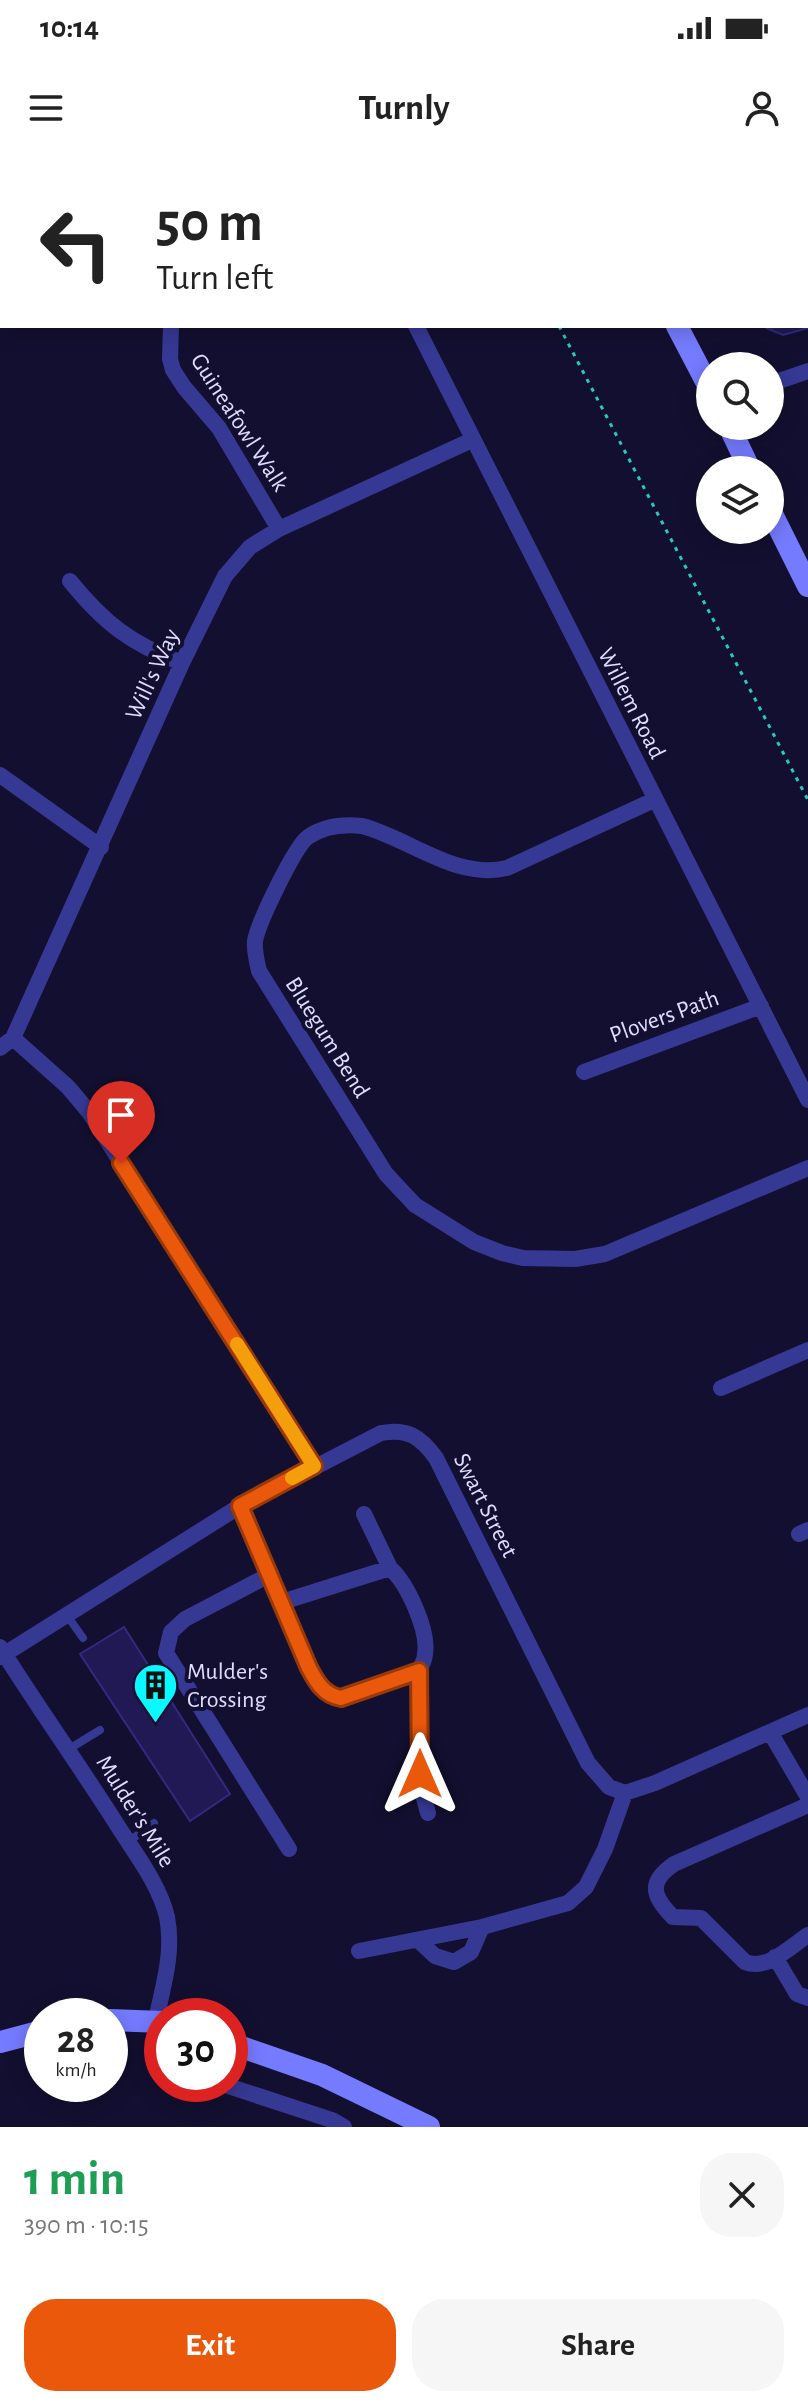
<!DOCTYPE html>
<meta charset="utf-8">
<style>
body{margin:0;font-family:"Alegreya Sans",sans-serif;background:#f6f6f6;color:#222;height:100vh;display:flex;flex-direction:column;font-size:30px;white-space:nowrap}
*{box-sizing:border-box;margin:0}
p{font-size:26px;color:#767676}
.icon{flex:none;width:44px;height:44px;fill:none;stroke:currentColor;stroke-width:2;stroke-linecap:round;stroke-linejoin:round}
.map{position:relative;height:1967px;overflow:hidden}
.details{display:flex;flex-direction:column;background:#fff;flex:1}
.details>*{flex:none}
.hud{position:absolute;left:0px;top:0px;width:808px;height:168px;box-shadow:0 4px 20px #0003;background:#fff;color:#222;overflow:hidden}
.fabs{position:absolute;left:696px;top:192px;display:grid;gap:16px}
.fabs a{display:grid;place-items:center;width:88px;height:88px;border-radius:50%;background:#fff;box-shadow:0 4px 20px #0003;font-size:40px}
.speed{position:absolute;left:24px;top:1838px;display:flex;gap:16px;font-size:40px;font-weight:700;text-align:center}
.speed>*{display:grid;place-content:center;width:104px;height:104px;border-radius:50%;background:#fff;box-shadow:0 4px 20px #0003;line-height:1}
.speed small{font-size:20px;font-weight:400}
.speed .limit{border:12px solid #d22;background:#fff;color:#111}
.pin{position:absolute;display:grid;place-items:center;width:68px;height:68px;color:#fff;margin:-82px -34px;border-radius:50% 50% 50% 0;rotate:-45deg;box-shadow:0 0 8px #0007}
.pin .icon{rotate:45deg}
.me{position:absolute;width:88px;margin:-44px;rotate:0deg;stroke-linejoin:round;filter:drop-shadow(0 0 6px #0008)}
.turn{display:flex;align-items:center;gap:28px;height:168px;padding:0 24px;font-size:36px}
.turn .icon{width:104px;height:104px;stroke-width:2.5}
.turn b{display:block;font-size:56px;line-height:68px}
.round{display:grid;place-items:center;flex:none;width:84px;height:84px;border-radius:32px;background:#f6f6f6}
.headline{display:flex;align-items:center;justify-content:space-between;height:136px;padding:0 24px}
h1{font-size:48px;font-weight:700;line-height:60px;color:#1e9e55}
.cta{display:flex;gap:16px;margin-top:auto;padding:16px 24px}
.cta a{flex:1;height:92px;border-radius:32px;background:#ea580c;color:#fff;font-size:32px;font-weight:700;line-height:92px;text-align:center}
.cta a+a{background:#f6f6f6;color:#222}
.status{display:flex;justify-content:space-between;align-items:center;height:56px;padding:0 40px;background:#fff;direction:ltr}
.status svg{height:22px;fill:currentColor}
header{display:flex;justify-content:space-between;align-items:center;height:104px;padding:0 24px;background:#fff;font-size:36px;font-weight:700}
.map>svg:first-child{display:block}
.building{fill:#211953;stroke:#342981;stroke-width:2}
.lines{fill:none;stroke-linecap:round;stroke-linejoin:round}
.path{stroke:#24cdb7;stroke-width:3;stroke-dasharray:4 6;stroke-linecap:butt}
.lane{stroke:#363993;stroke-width:8}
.street{stroke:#363993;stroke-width:16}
.secondary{stroke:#757bff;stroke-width:22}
.route-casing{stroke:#983908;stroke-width:20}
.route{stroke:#ea580c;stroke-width:14}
.slow{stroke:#f59e0b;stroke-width:14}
.labels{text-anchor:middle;stroke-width:8;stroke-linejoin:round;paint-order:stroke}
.street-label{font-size:24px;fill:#e0deff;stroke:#130f30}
.poi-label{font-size:24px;fill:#e0deff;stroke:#130f30;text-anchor:start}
</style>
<div class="status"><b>10:14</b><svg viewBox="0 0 49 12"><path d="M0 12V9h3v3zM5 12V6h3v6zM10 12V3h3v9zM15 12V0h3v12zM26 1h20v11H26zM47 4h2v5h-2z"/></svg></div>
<header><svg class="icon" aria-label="menu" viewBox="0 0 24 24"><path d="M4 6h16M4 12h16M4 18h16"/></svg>Turnly<svg class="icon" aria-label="person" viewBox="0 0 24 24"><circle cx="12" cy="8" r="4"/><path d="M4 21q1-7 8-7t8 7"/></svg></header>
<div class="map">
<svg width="808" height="1967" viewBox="0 0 808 1967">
<rect width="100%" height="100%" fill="#130f30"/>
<path class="building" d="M808,115V168L783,175L766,168L806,166Z
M124,1467L230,1634L190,1661L80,1494Z"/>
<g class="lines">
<path class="path" d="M473,0L474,2
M559,166L808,640"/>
<path class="lane" d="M66,1454L83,1478
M69,1589L100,1570
M128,1682L154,1663"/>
<path class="street" d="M79,2L80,0
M0,136L2,133
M171,166L170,199L173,210L184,227L219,268L279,369
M416,166L808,940
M770,224L808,211
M70,421C104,463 131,484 182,503
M0,615L101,687
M654,640L507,708C455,720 411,679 362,666C344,664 324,666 308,677C295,686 258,763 255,781C254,791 257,802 259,811L386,1014L415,1045L474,1082L502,1093L523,1098L575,1099L605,1094L808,1008
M13,878L68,927L89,952L314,1306
M0,888L13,878L182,503L225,416L250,387L279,369L472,280
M584,912L761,846
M721,1228L808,1190
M240,1346L309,1508C317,1523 324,1535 341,1538L419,1511
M364,1354L390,1408
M799,1374L808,1370
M271,1414L185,1459L171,1472L166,1493L289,1689
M282,1442L390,1408C407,1423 429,1470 425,1494C425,1500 421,1506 419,1511L420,1623L428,1653
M0,1487C39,1549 82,1609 121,1671C138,1697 160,1727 167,1757C174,1792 163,1826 156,1860
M0,1497L240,1346L381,1273C407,1268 420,1276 436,1298L588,1603L609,1627L625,1633L655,1623L808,1555
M770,1572L808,1637
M808,1645L674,1704C648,1722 652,1736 673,1757L701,1758L745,1802C767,1811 790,1787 808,1775
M419,1781L435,1796L454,1802L471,1792L482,1767
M359,1791L482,1767L568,1743L586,1727L605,1689L625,1633
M775,1797L797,1834L808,1838
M154,1901L162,1904
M222,1924L332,1960L344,1967"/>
<path class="secondary" d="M591,0L592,2
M677,166L710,229
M729,266L750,310
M770,350L808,426
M110,1860L162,1862
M0,1882L42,1871
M230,1883L322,1915L429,1967"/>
</g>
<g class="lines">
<defs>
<path id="route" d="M121,1003L314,1306L240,1346L309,1508C317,1523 324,1535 341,1538L419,1511L420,1614"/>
</defs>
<use href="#route" class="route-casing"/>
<use href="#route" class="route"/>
<path class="slow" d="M237,1184L314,1306L292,1318"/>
</g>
<defs>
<symbol id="building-pin" viewBox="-11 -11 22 30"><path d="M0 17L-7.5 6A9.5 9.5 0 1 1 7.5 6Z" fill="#0af8ff" stroke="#130f30"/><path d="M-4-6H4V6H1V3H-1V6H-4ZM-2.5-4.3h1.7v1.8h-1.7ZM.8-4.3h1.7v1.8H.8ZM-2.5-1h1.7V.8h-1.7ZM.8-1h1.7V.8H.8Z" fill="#111"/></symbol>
</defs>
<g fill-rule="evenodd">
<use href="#building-pin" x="130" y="1500" width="51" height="69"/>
</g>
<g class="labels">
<g class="street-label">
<text transform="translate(240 262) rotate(57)" y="8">Guineafowl Walk</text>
<text transform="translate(152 514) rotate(-65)" y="8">Will's Way</text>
<text transform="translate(632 543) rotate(63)" y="8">Willem Road</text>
<text transform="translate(664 856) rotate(-20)" y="8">Plovers Path</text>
<text transform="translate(328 877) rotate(58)" y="8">Bluegum Bend</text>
<text transform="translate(486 1345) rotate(63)" y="8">Swart Street</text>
<text transform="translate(136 1651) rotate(58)" y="8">Mulder's Mile</text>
</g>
<g class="poi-label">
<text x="187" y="1519">Mulder's<tspan x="187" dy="28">Crossing</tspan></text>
</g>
</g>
</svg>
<div class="fabs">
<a><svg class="icon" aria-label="search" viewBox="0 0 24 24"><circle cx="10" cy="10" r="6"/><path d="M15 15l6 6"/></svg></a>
<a><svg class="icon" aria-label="layers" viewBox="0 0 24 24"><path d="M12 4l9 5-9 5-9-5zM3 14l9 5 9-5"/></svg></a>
</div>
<div class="speed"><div>28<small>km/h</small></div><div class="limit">30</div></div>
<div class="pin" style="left:121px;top:1003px;background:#d93025"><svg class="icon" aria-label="arrive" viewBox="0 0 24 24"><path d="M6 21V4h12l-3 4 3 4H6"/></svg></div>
<svg class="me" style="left:420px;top:1614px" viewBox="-20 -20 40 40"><path d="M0-17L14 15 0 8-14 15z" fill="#ea580c" stroke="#fff" stroke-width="4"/></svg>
<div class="hud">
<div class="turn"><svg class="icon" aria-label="left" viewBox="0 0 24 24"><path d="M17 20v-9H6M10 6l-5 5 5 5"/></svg><div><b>50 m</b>Turn left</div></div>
</div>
</div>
<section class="details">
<div class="headline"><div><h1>1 min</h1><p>390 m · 10:15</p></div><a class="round"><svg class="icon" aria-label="close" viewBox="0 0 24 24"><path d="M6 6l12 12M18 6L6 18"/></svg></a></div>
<div class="cta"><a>Exit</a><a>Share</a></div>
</section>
